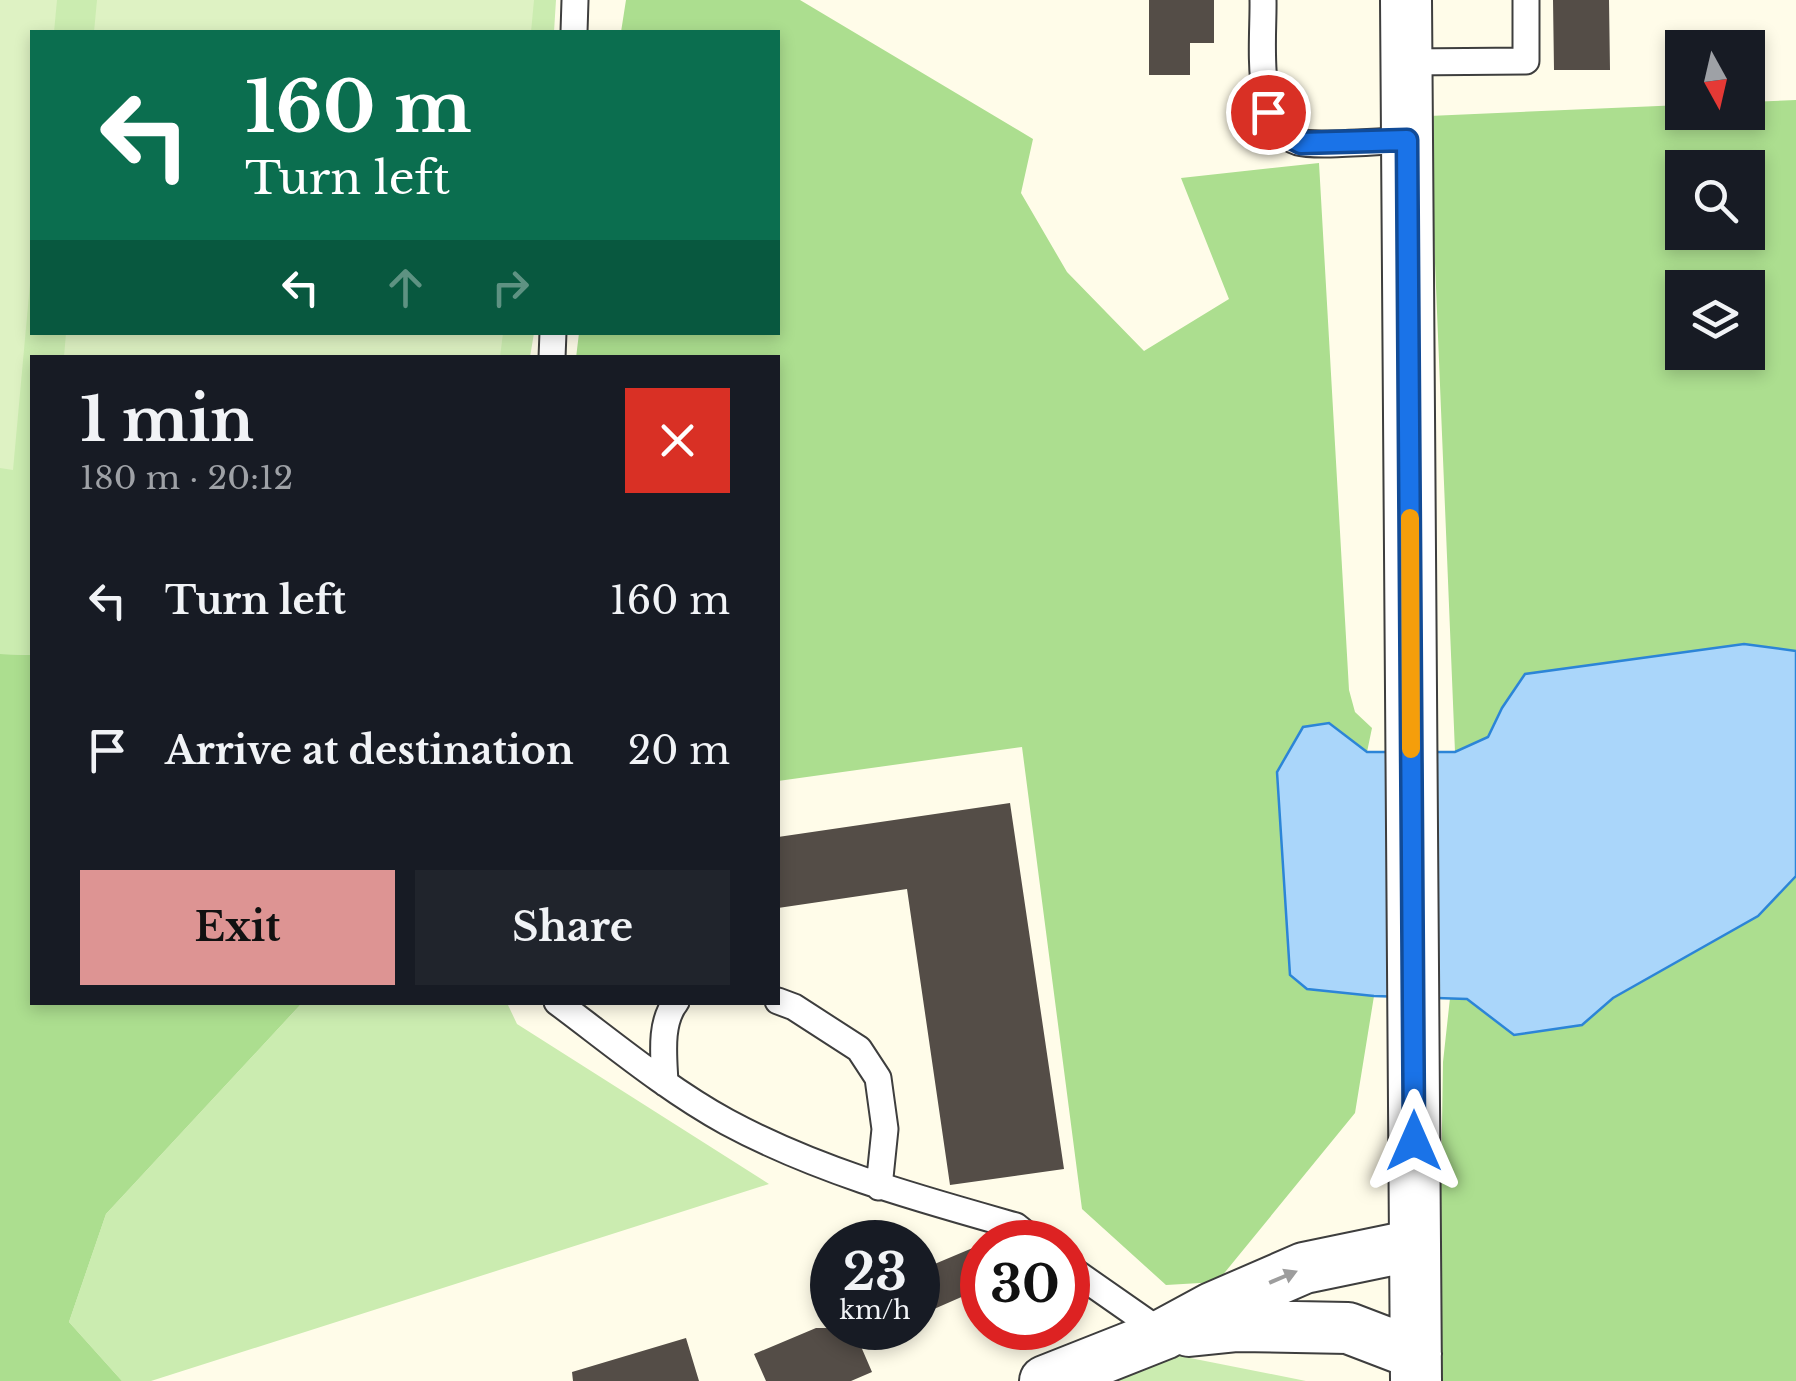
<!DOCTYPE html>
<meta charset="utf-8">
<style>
body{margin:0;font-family:"Libre Baskerville",serif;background:#20242c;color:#f1f3f6;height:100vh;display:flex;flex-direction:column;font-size:38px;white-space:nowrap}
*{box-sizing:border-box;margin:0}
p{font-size:32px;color:#9ea1a6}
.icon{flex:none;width:55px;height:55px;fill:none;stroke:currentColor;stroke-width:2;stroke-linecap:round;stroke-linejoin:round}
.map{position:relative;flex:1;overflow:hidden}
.drawer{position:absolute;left:30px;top:355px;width:750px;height:650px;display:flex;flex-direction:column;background:#171b24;border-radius:0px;box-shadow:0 5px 15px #0003}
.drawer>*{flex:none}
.guide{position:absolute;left:30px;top:30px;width:750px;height:305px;border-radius:0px;box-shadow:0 5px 15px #0003;background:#0b6e4f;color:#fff;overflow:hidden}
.needle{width:65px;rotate:172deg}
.tools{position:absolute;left:1665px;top:30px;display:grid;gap:20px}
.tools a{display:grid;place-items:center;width:100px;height:100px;border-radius:0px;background:#171b24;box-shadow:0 5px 15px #0003;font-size:50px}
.speed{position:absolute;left:810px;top:1220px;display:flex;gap:20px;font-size:50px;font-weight:700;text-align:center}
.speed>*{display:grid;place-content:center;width:130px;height:130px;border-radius:50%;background:#171b24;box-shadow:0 5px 15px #0003;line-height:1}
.speed small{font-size:25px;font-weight:400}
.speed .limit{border:15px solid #d22;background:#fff;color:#111}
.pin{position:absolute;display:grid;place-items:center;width:85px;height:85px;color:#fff;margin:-42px;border:5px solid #fff;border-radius:50%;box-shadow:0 2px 10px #0007}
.me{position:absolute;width:110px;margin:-55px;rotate:0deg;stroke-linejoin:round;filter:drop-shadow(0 0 8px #0008)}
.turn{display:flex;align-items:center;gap:35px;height:210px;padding:0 50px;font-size:45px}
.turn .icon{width:130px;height:130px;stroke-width:2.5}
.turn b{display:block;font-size:70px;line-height:85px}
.lanes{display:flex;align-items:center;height:95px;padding:0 50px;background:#0003;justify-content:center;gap:50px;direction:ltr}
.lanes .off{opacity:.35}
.round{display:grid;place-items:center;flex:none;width:105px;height:105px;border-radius:0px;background:#20242c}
.headline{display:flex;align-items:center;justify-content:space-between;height:170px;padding:0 50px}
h1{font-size:60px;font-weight:700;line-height:75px}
.button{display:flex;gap:20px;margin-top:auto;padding:20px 50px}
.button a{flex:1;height:115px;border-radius:0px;background:#dd9493;color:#111;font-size:40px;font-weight:700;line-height:115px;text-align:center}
.button a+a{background:#20242c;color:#f1f3f6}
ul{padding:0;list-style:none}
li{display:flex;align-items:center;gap:30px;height:150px;padding:0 50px}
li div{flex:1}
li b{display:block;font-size:38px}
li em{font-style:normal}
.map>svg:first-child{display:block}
.green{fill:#cbecb0}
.forest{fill:#acde8f;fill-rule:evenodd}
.pitch{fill:#def2c3}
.water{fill:#aad6fa;stroke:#2c85d7;stroke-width:2.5}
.building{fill:#544d47}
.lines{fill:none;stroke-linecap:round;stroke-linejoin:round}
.lane-casing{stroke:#3e3e3e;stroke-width:29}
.street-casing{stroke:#3e3e3e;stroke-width:54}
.lane{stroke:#fff;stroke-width:25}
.street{stroke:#fff;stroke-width:50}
.oneway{fill:#9d9d9d}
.route-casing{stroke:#114b97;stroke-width:25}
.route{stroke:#1a73e8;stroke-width:18}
.slow{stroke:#f59e0b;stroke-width:18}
</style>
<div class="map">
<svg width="1796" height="1381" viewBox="0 0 1796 1381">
<rect width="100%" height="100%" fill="#fffce9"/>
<path class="green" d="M0,0H556L554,32H32V332L534,333L530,357L32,358V655L0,654Z
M302,1003H507L517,1024L769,1184L151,1381H122L69,1322L106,1214Z
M1180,1356L1306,1381H1109Z"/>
<path class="forest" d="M626,0H800L1033,139L1021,193L1067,272L1144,351L1229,299L1181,178L1319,163L1349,690L1355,712L1372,728L1367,752L1329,723L1304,727L1277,772L1290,975L1308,989L1374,996L1355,1113L1217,1282L1166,1285L1082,1209L1022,747L778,781V358H576L579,333L778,332V32H621Z
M1796,100V651L1744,644L1502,708L1488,737L1455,752L1429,116L1682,105V112H1748V102ZM1682,168H1748V232H1682ZM1682,288H1748V352H1682Z
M0,654L32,655V1002L302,1003L106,1214L69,1322L122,1381H0Z
M1796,876V1381H1438L1443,1062L1450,998L1467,999L1514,1035L1582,1025L1613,998L1758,916Z"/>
<path class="pitch" d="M0,0H57L54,32H32V262L13,470L0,468Z
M97,0H534L531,32H94Z
M66,333V332L503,333L500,357H64Z"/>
<path class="water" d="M1744,644L1796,651V876L1758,916L1613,998L1582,1025L1514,1035L1467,999L1374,996L1307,989L1290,975L1277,772L1303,727L1329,723L1367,752H1455L1488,737L1502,708L1525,674Z"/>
<path class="building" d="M1149,0H1214V43H1190V75H1149Z
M1553,0H1609L1610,70H1554Z
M1010,803L1064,1169L950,1185L907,889L778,908V837Z
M975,1247L982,1266V1288L918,1316V1271Z
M816,1328H853L872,1372L851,1381H766L754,1354Z
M686,1338L699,1381H573L572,1372Z"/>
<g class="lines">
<defs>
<path id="lane" d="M1263,0C1264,39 1252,127 1298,142C1315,147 1385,141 1407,140
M574,32L575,0
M1406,62L1526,61V0
M552,358L553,332
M778,1001L794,1007L859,1049L878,1078L885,1129L879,1187
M557,1002C612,1043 667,1089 727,1122C818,1171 917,1198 1016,1226L1036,1242
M665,1083C664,1058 659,1023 676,1002
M1068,1267L1164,1334"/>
<path id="street" d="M1406,0L1416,1381
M1189,1331L1238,1326L1348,1328L1416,1354
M1045,1381L1164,1334L1212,1308L1304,1268L1415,1245"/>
</defs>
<use href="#lane" class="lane-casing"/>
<use href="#street" class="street-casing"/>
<use href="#lane" class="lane"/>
<use href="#street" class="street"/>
</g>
<defs><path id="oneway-solid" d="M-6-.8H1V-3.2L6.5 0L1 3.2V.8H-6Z" transform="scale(2.5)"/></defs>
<use class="oneway" href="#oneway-solid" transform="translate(1283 1277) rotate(-23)"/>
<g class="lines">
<defs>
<path id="route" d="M1268,112L1286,135L1301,143L1407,140L1414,1141"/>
</defs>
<use href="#route" class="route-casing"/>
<use href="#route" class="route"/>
<path class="slow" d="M1410,518L1411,749"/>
</g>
</svg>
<div class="tools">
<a><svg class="needle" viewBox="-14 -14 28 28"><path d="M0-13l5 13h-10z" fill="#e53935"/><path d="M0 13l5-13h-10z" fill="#9ea1a6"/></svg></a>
<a><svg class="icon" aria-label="search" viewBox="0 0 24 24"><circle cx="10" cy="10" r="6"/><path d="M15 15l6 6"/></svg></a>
<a><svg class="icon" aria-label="layers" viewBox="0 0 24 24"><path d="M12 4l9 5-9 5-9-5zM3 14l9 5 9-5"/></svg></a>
</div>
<div class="speed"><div>23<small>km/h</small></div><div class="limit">30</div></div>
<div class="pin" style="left:1268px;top:112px;background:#d93025"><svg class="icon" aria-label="arrive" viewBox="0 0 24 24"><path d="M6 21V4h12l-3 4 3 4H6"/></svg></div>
<svg class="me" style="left:1414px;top:1141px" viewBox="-20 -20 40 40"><path d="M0-17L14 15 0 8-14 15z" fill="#1a73e8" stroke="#fff" stroke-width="4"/></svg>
<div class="guide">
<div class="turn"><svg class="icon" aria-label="left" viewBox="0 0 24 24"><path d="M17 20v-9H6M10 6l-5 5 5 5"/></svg><div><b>160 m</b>Turn left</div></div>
<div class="lanes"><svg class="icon" aria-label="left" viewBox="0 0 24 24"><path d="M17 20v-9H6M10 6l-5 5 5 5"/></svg><svg class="icon off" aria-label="ahead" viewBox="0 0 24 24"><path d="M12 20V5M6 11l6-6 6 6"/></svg><svg class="icon off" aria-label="right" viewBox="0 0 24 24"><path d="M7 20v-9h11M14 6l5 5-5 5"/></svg></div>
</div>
<section class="drawer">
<div class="headline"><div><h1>1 min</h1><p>180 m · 20:12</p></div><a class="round" style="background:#d93025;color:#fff"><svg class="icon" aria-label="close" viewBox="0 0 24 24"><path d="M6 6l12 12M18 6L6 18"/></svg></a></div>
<ul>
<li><svg class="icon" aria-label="left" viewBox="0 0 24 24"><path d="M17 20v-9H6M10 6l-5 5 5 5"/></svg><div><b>Turn left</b></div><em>160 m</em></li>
<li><svg class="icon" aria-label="arrive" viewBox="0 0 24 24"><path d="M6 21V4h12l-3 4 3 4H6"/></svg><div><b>Arrive at destination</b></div><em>20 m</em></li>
</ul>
<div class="button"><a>Exit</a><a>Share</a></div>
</section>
</div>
